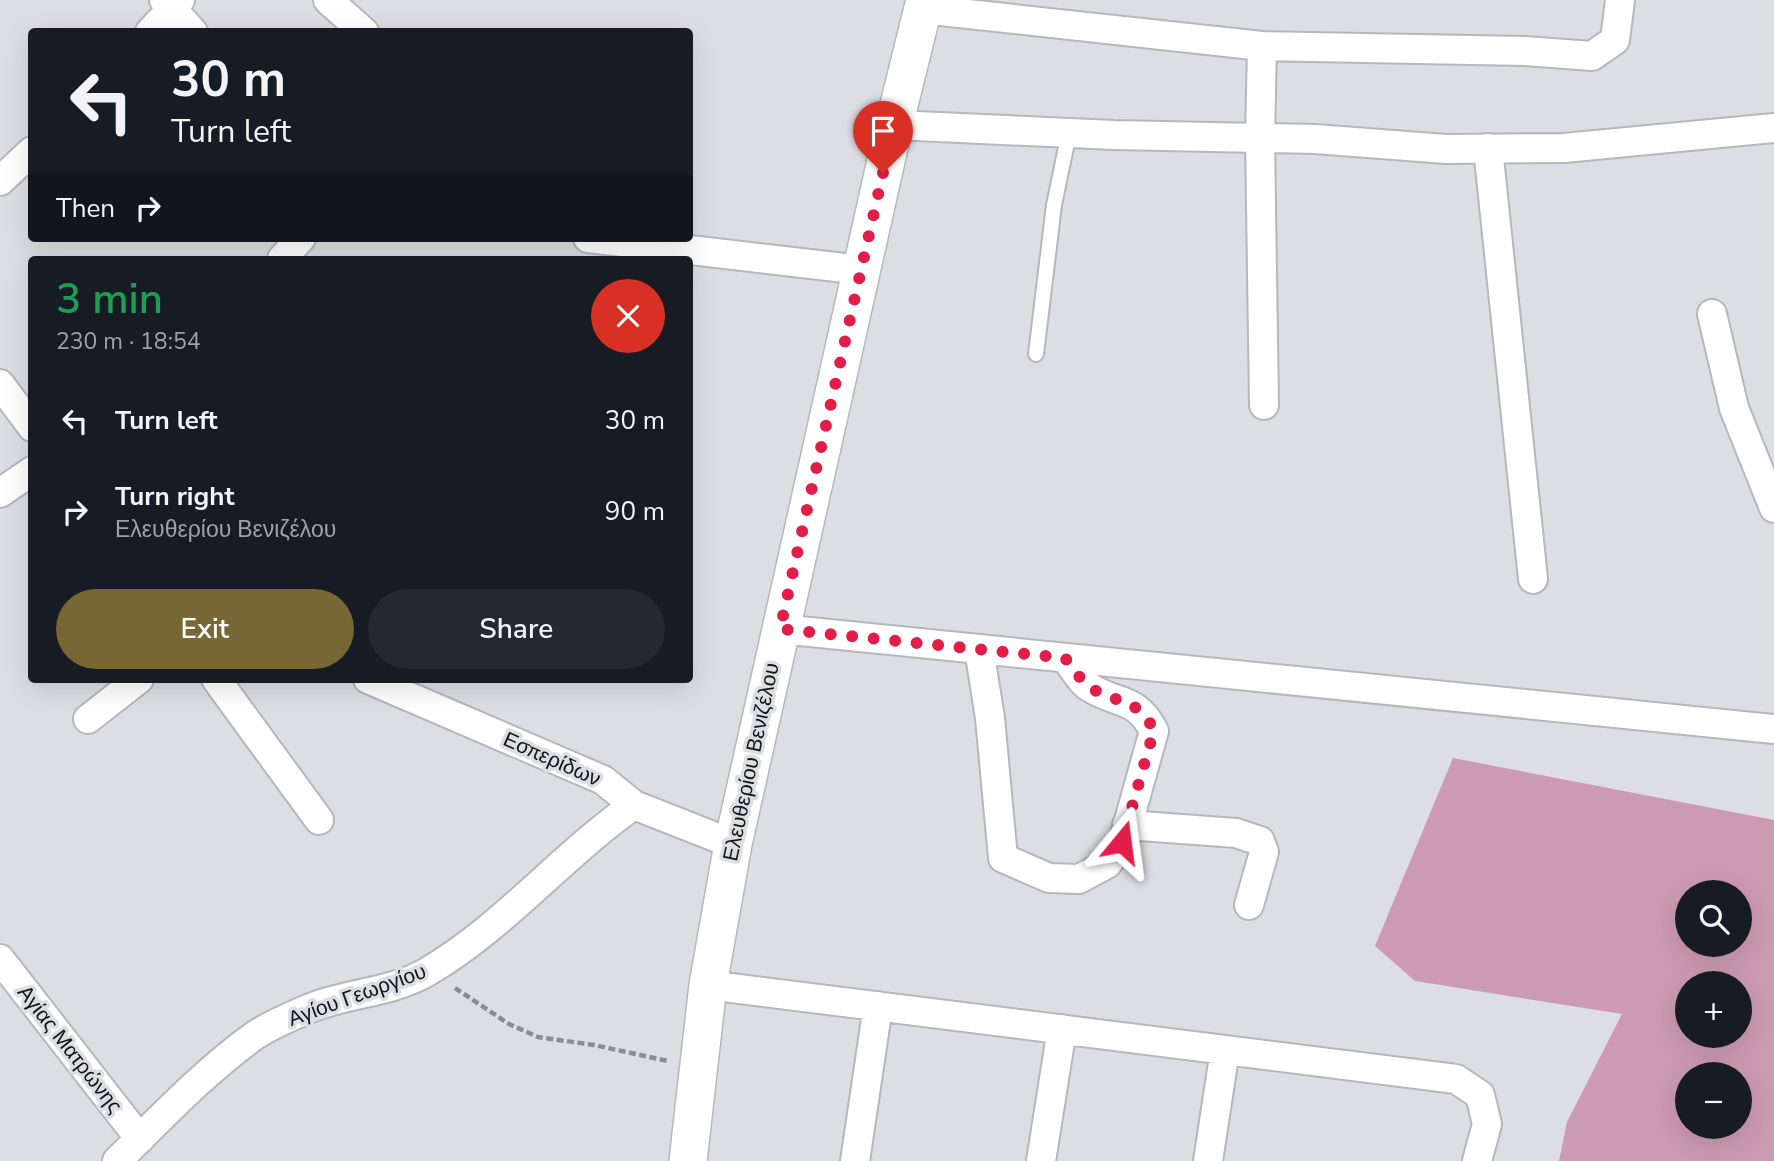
<!DOCTYPE html>
<meta charset="utf-8">
<style>
body{margin:0;font-family:"Nunito Sans",sans-serif;background:#242831;color:#f1f3f6;height:100vh;display:flex;flex-direction:column;font-size:26px;white-space:nowrap}
*{box-sizing:border-box;margin:0}
p{font-size:23px;color:#9ea1a6}
.icon{flex:none;width:38px;height:38px;fill:none;stroke:currentColor;stroke-width:2;stroke-linecap:round;stroke-linejoin:round}
.map{position:relative;flex:1;overflow:hidden}
.panel{position:absolute;left:28px;top:256px;width:665px;height:427px;display:flex;flex-direction:column;background:#171b24;border-radius:7px;box-shadow:0 7px 28px #0002}
.panel>*{flex:none}
.top-card{position:absolute;left:28px;top:28px;width:665px;height:214px;border-radius:7px;box-shadow:0 7px 28px #0002;background:#171b24;color:#f1f3f6;overflow:hidden}
.tools{position:absolute;left:1675px;top:880px;display:grid;gap:14px}
.tools a{display:grid;place-items:center;width:77px;height:77px;border-radius:50%;background:#171b24;box-shadow:0 7px 28px #0002;font-size:35px}
.pin{position:absolute;display:grid;place-items:center;width:60px;height:60px;color:#fff;margin:-72px -30px;border-radius:50% 50% 50% 0;rotate:-45deg;box-shadow:0 0 7px #0007}
.pin .icon{rotate:45deg}
.me{position:absolute;width:77px;margin:-38px;rotate:16deg;stroke-linejoin:round;filter:drop-shadow(0 0 5px #0008)}
.turn{display:flex;align-items:center;gap:24px;height:147px;padding:0 28px;font-size:32px}
.turn .icon{width:91px;height:91px;stroke-width:2.5}
.turn b{display:block;font-size:49px;line-height:60px}
.then{display:flex;align-items:center;height:66px;padding:0 28px;background:#0003;gap:14px;font-size:26px}
.round{display:grid;place-items:center;flex:none;width:74px;height:74px;border-radius:37px;background:#242831}
.headline{display:flex;align-items:center;justify-content:space-between;height:119px;padding:0 28px}
h1{font-size:42px;font-weight:600;line-height:52px;color:#1e9e55}
.cta{display:flex;gap:14px;margin-top:auto;padding:14px 28px}
.cta a{flex:1;height:80px;border-radius:42px;background:#776734;color:#fff;font-size:28px;font-weight:600;line-height:80px;text-align:center}
.cta a+a{background:#242831;color:#f1f3f6}
ul{padding:0;list-style:none}
li{display:flex;align-items:center;gap:21px;height:91px;padding:0 28px}
li div{flex:1}
li b{display:block;font-size:26px}
li em{font-style:normal}
.map>svg:first-child{display:block}
.green{fill:#cd9bb1;fill-rule:evenodd}
.lines{fill:none;stroke-linecap:round;stroke-linejoin:round}
.service-casing{stroke:#b6b7bc;stroke-width:18}
.minor-casing{stroke:#b6b7bc;stroke-width:32}
.tertiary-casing{stroke:#b6b7bc;stroke-width:40}
.path{stroke:#8b8c90;stroke-width:4.5;stroke-dasharray:7 3.5;stroke-linecap:butt}
.service{stroke:#fff;stroke-width:14}
.minor{stroke:#fff;stroke-width:28}
.tertiary{stroke:#fff;stroke-width:37}
.route{stroke:#e11d48;stroke-width:12;stroke-dasharray:0 21.6}
.labels{text-anchor:middle;stroke-width:7;stroke-linejoin:round;paint-order:stroke}
.street-label{font-size:21px;fill:#151517;stroke:#dddee4}
</style>
<div class="map">
<svg width="1774" height="1161" viewBox="0 0 1774 1161">
<rect width="100%" height="100%" fill="#dddee4"/>
<path class="green" d="M1453,758L1774,820V1161H1559L1567,1122L1622,1014L1415,981L1375,946ZM1687,892H1740V945H1687ZM1687,984H1740V1036H1687ZM1687,1074H1740V1127H1687Z"/>
<g class="lines">
<defs>
<path id="service" d="M1036,354L1054,205L1069,133"/>
<path id="minor" d="M164,0L193,32
M328,0L364,32
M922,9L1262,46L1525,51L1592,56L1615,40L1620,0
M150,32L180,0
M1262,46L1260,138L1264,405
M894,125L1114,135L1315,139L1446,149L1564,148L1774,128
M1488,148L1533,579
M0,181L32,151
M588,238L862,270
M282,259L301,238
M1712,314L1734,408L1774,508
M0,384L32,427
M0,493L32,471
M780,629L1774,729
M979,649L990,718L1003,858L1049,878L1079,879L1107,864L1123,842L1154,731C1136,696 1118,705 1091,688C1081,683 1073,667 1065,658
M216,679L319,820
M368,679L603,780L634,805L733,844
M88,719L139,679
M1127,825L1236,833L1260,841L1264,852L1249,905
M0,959L140,1139
M708,985L1456,1079L1480,1095L1487,1124L1477,1161
M117,1161C161,1118 204,1072 254,1036C268,1026 286,1019 301,1012C341,993 389,994 427,972C504,927 561,856 634,805
M855,1161L878,1006
M1041,1161L1062,1029
M1208,1161L1225,1050"/>
<path id="tertiary" d="M688,1161L708,985L733,844L894,125L925,0"/>
</defs>
<use href="#service" class="service-casing"/>
<use href="#minor" class="minor-casing"/>
<use href="#tertiary" class="tertiary-casing"/>
<path class="path" d="M455,988L509,1024L538,1037L594,1045L668,1061"/>
<use href="#service" class="service"/>
<use href="#minor" class="minor"/>
<use href="#tertiary" class="tertiary"/>
</g>
<g class="lines">
<path class="route" d="M883,173L780,629L1065,658C1073,667 1081,682 1091,688C1118,705 1136,696 1154,730L1122,842"/>
</g>
<g class="labels">
<g class="street-label">
<text transform="translate(552 759) rotate(24)" y="7">Εσπερίδων</text>
<text transform="translate(751 762) rotate(-78)" y="7">Ελευθερίου Βενιζέλου</text>
<text transform="translate(357 995) rotate(-20)" y="7">Αγίου Γεωργίου</text>
<text transform="translate(70 1049) rotate(52)" y="7">Αγίας Ματρώνης</text>
</g>
</g>
</svg>
<div class="tools">
<a><svg class="icon" aria-label="search" viewBox="0 0 24 24"><circle cx="10" cy="10" r="6"/><path d="M15 15l6 6"/></svg></a>
<a>+</a>
<a>−</a>
</div>
<div class="pin" style="left:883px;top:173px;background:#d93025"><svg class="icon" aria-label="arrive" viewBox="0 0 24 24"><path d="M6 21V4h12l-3 4 3 4H6"/></svg></div>
<svg class="me" style="left:1122px;top:842px" viewBox="-20 -20 40 40"><path d="M0-17L14 15 0 8-14 15z" fill="#e11d48" stroke="#fff" stroke-width="4"/></svg>
<div class="top-card">
<div class="turn"><svg class="icon" aria-label="left" viewBox="0 0 24 24"><path d="M17 20v-9H6M10 6l-5 5 5 5"/></svg><div><b>30 m</b>Turn left</div></div>
<div class="then">Then<svg class="icon" aria-label="right" viewBox="0 0 24 24"><path d="M7 20v-9h11M14 6l5 5-5 5"/></svg></div>
</div>
<section class="panel">
<div class="headline"><div><h1>3 min</h1><p>230 m · 18:54</p></div><a class="round" style="background:#d93025;color:#fff"><svg class="icon" aria-label="close" viewBox="0 0 24 24"><path d="M6 6l12 12M18 6L6 18"/></svg></a></div>
<ul>
<li><svg class="icon" aria-label="left" viewBox="0 0 24 24"><path d="M17 20v-9H6M10 6l-5 5 5 5"/></svg><div><b>Turn left</b></div><em>30 m</em></li>
<li><svg class="icon" aria-label="right" viewBox="0 0 24 24"><path d="M7 20v-9h11M14 6l5 5-5 5"/></svg><div><b>Turn right</b><p>Ελευθερίου Βενιζέλου</p></div><em>90 m</em></li>
</ul>
<div class="cta"><a>Exit</a><a>Share</a></div>
</section>
</div>
